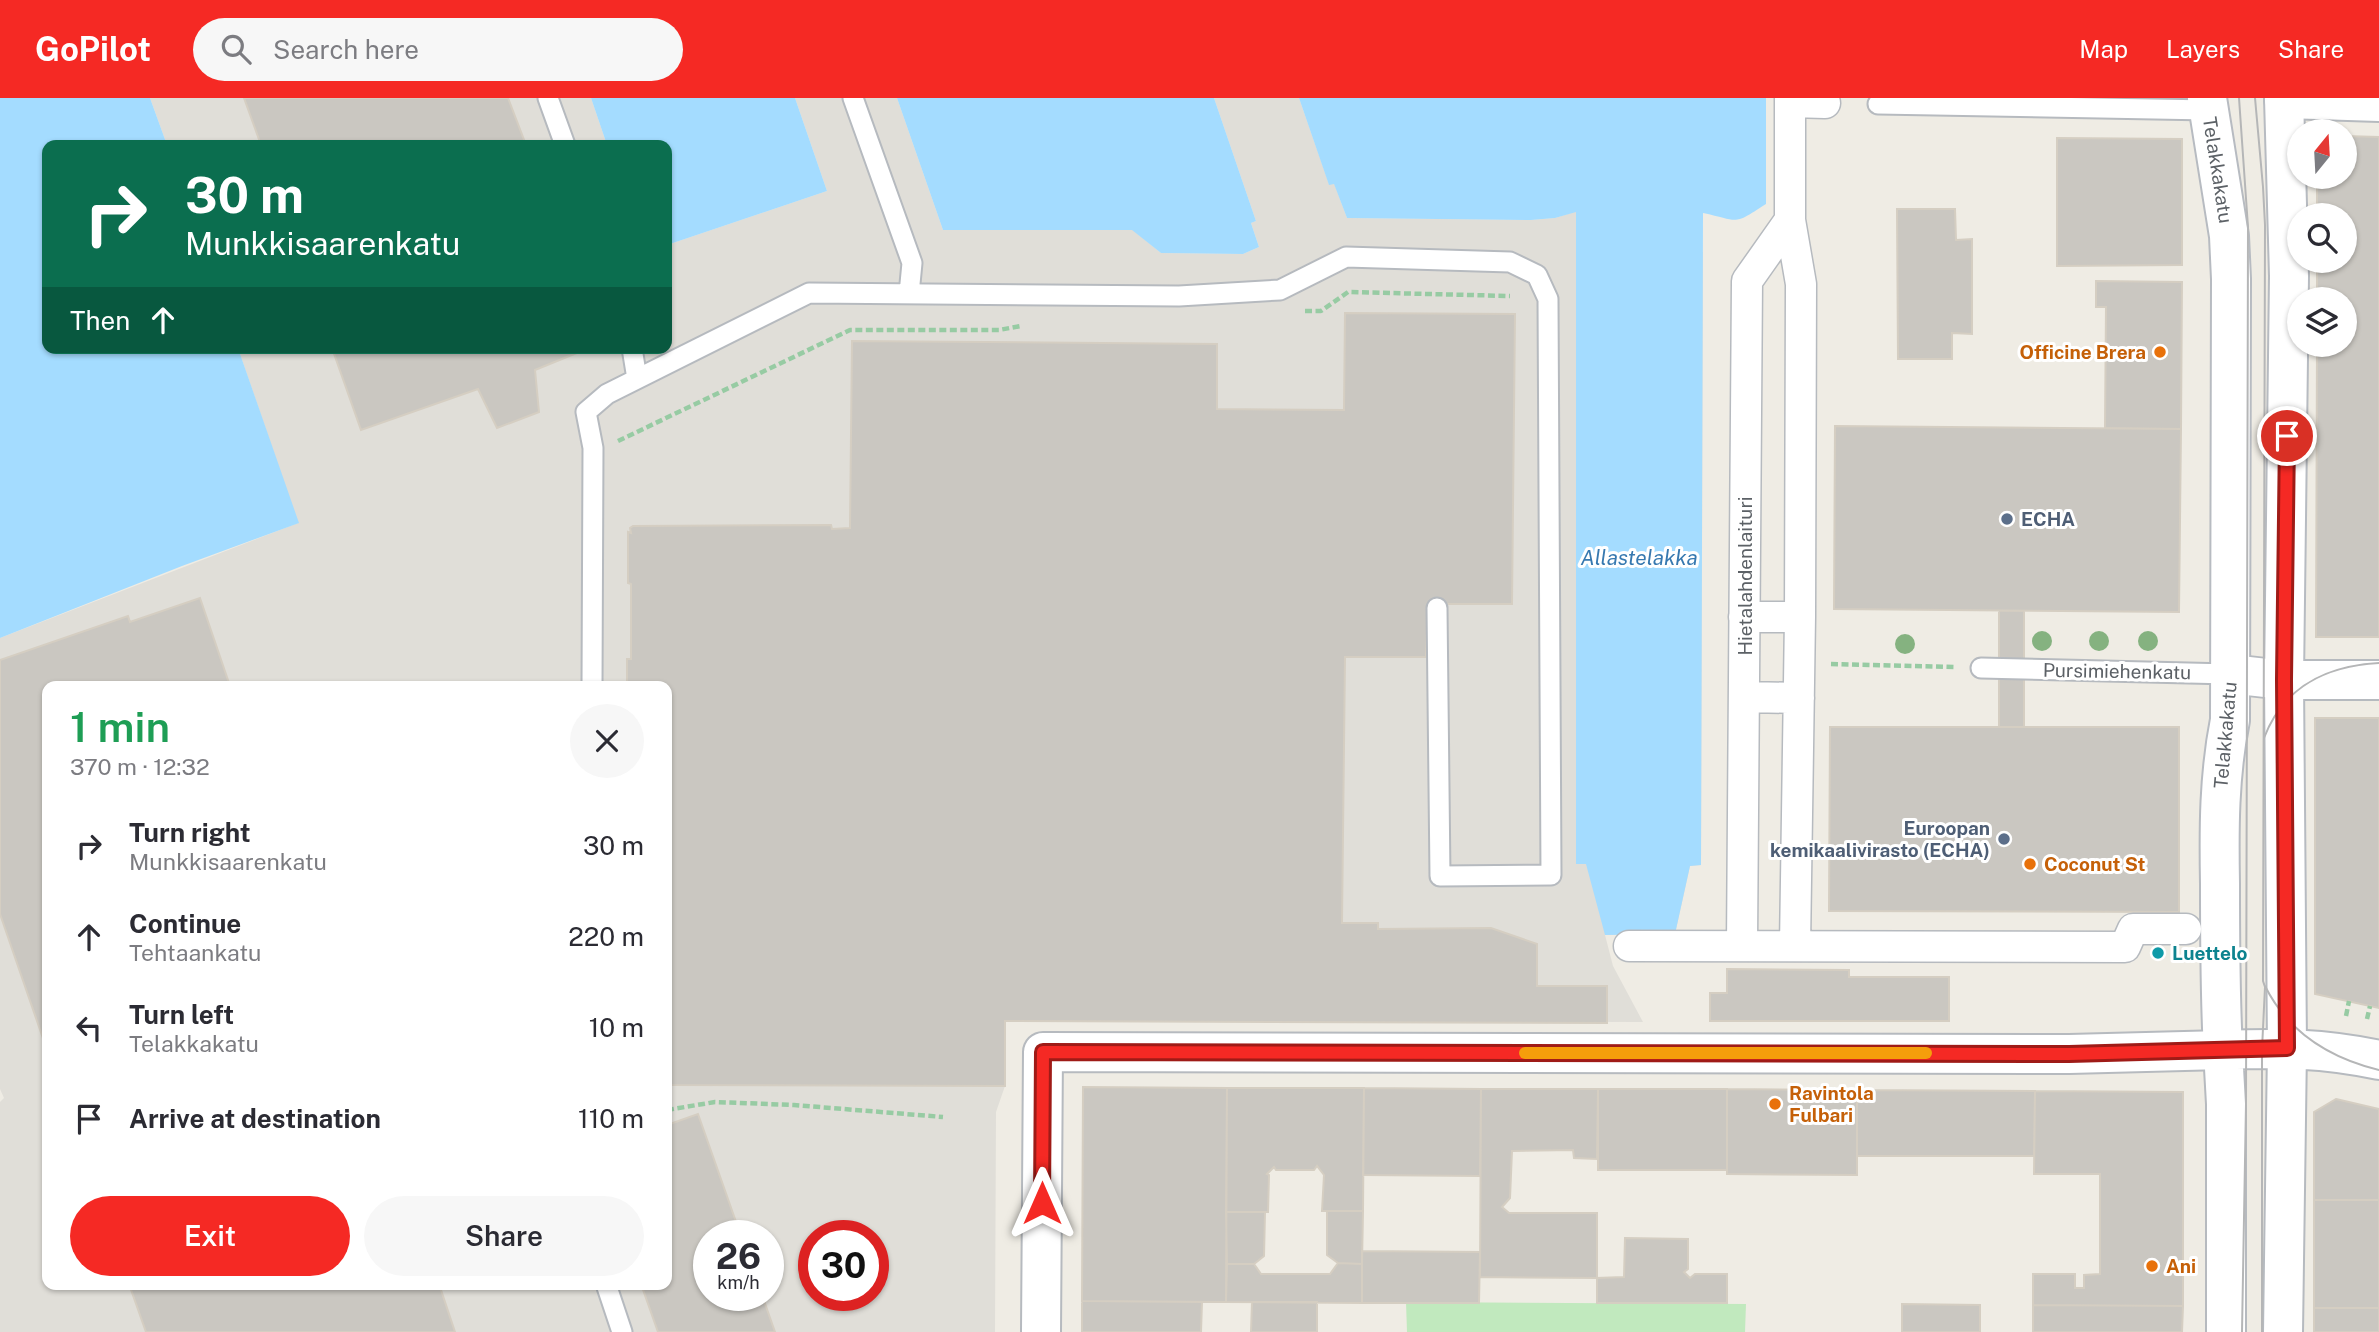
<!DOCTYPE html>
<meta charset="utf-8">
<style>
body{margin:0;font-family:"Public Sans",sans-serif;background:#f7f7f7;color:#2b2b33;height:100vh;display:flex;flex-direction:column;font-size:26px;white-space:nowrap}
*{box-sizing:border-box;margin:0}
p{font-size:23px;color:#7c7c81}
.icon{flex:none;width:38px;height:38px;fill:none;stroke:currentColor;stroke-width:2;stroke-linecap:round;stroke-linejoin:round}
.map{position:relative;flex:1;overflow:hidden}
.details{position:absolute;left:42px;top:583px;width:630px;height:609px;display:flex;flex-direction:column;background:#fff;border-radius:14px;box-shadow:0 2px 5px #0004}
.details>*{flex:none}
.top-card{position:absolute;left:42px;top:42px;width:630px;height:214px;border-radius:14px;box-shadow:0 2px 5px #0004;background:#0b6e4f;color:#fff;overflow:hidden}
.needle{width:46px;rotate:18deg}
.buttons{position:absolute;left:2287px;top:21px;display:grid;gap:14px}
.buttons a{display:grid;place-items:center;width:70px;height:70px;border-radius:50%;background:#fff;box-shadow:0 2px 5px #0004;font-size:35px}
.speed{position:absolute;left:693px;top:1122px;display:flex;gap:14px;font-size:35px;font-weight:700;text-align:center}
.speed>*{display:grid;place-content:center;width:91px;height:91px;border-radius:50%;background:#fff;box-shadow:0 2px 5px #0004;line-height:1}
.speed small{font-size:18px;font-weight:400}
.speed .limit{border:10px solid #d22;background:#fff;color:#111}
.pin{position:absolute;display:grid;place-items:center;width:60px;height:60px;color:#fff;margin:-30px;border:4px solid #fff;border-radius:50%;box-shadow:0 2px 7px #0007}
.me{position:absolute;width:77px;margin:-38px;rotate:0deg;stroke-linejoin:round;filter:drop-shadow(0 0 5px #0008)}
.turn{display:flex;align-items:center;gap:24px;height:147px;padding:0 28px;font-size:32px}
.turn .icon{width:91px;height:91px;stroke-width:2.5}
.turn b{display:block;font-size:49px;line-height:60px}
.then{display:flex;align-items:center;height:66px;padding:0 28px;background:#0003;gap:14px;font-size:26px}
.round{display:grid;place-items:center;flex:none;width:74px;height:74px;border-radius:37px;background:#f7f7f7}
.overview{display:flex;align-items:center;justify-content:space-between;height:119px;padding:0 28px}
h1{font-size:42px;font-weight:600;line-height:52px;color:#1e9e55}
.action{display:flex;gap:14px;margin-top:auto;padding:14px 28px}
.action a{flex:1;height:80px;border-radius:42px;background:#f52924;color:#fff;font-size:28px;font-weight:600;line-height:80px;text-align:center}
.action a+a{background:#f7f7f7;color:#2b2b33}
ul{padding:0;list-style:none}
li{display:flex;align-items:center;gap:21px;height:91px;padding:0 28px}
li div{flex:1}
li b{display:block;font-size:26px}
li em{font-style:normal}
header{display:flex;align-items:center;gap:42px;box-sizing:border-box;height:98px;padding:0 35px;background:#f52924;color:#fff}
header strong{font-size:33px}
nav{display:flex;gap:38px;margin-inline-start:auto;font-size:24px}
.search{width:490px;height:63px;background:#f7f7f7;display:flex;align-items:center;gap:18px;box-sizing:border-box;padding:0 24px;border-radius:38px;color:#7c7c81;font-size:26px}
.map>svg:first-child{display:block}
.industrial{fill:#e0ded8;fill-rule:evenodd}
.green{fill:#c1e9be}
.water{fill:#a4dcff}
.building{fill:#cac7c1;stroke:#d5cec2;stroke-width:2}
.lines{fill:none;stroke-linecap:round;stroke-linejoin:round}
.service-casing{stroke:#b6babf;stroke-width:23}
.pedestrian-casing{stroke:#b6babf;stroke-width:33}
.minor-casing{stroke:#b6babf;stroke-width:42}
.tertiary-casing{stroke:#b6babf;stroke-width:42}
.secondary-casing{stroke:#b7bbc1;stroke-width:42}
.path{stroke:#97cba3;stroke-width:4.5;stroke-dasharray:7 3.5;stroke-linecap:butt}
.service{stroke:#fff;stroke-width:19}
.pedestrian{stroke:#fff;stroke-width:30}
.minor{stroke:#fff;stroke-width:38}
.tertiary{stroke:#fff;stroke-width:38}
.secondary{stroke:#fff;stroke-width:38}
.tram{stroke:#b5b6b7;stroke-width:2}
.tree{fill:#85b280}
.route-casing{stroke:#9f1b17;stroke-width:18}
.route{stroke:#f52924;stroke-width:12}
.slow{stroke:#f59e0b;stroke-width:12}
.food-dot{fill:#e8710a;stroke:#fff;stroke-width:2.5}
.service-dot{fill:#5c6f8a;stroke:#fff;stroke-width:2.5}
.culture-dot{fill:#0f9aa8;stroke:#fff;stroke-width:2.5}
.labels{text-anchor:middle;stroke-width:6;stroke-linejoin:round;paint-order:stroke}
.street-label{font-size:19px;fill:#5c6166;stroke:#fff}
.food-label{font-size:19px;font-weight:bold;fill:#c56008;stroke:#fff;text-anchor:start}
.service-label{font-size:19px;font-weight:bold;fill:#4e5e75;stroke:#fff;text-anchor:start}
.culture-label{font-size:19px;font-weight:bold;fill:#0d838f;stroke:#fff;text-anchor:start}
.water-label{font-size:21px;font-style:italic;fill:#3779b0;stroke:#fff}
</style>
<header>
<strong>GoPilot</strong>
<div class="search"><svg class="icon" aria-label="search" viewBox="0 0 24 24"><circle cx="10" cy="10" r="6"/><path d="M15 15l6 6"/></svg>Search here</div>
<nav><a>Map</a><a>Layers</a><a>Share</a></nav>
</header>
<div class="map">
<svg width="2379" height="1234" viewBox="0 0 2379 1234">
<rect width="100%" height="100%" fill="#efece4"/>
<path class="industrial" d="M150,0H591L607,47H167Z
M795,0H897L943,132H1133L1161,155L1243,156L1259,149L1251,125L1256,123L1214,0H1299L1329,86L1334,85L1347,120L1531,122L1555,120L1599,106L1703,154L1701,767L1690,768L1675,836L1605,837L1613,868L1643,924L1005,923V988L996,1014L995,1234H0V1004L4,1000L0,991V540L298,425L238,250H667V147L827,93ZM47,588H667V1186H47ZM709,1138H768V1197H709ZM814,1138H873V1197H814Z"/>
<path class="green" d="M1406,1204L1746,1206L1745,1234H1407Z"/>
<path class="water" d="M0,0H150L167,47H47V250H238L299,425L182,468L0,540Z
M591,0H795L827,93L667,147V47H607Z
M897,0H1214L1256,123L1251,125L1259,149L1243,156L1161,155L1132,132H943Z
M1299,0H1766V106C1732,128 1741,123 1703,115L1701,767L1690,768L1675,836L1605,837L1586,766H1576V114L1555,120L1531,122L1347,120L1334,86L1329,87Z"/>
<path class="building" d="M244,0H508L526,47H261Z
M2345,38L2379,39V539H2316L2317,247H2345V201H2317V163H2345V117H2317V79H2345Z
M2057,40L2182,41V167L2057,168Z
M1897,111H1955L1956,142L1972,141V236L1952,235V261H1898Z
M2096,183L2182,184L2181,331L2105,330L2106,209H2096Z
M1345,215L1515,216L1512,506H1428L1426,559H1345L1342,825H1378V831L1491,830L1537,846V888H1607V925L1005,923V988L667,987V588H627V561H631V486L628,485V434L631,435L630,430L633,428L831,427L832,431L850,430L852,243L1217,246V311L1344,312Z
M332,250H589L535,272L539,314L497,330L478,291L361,332Z
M1835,328L2181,331L2179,514L1834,511Z
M200,500L230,588H47V952L0,816V562L128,518L130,524Z
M1999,513H2024V629H1999Z
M2315,620H2379V910L2315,896Z
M1830,629H2179V814L1829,813Z
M1727,871L1849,872V879H1949V923H1710V895H1727Z
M1083,989L1227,990L1226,1204L1082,1203Z
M1227,990H1364L1363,1113H1322L1324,1077L1317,1068L1314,1072H1276L1274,1069L1267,1076L1269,1077L1268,1114H1226Z
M1364,990L1481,991L1480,1078L1363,1077Z
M1481,991H1598L1597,1061L1574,1060L1573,1052L1512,1053L1510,1100L1502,1109L1509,1115H1597V1180L1480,1179Z
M1598,991H1727V1072H1598Z
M1727,991L1857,992V1077L1727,1076Z
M1857,992L2035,993L2034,1058H1857Z
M2035,993L2183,994V1208L2033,1207V1176H2075V1190H2084V1177L2100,1176V1076H2034Z
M2336,1001L2379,1011V1102H2314V1014Z
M698,1016L741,1138H709V1197H762L775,1234H658L641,1186H667V1027Z
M2314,1102H2379V1210H2314Z
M1327,1113H1363L1362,1166L1338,1165L1327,1157Z
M1226,1114H1265L1264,1158L1254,1166H1227Z
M1625,1140L1688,1141V1171L1684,1174L1690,1180L1695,1176H1727V1205H1597V1180L1624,1179Z
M1362,1153L1480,1154L1479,1205H1362Z
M1338,1165L1362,1166V1205L1226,1204L1227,1166H1254L1261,1176H1330Z
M129,1186H439L455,1234H146Z
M1082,1203L1202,1204L1201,1234H1082Z
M1252,1204H1317V1234H1251Z
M1902,1206L1980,1207V1234H1902Z
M2033,1207L2183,1208L2182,1234H2033Z
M2314,1210H2379V1234H2314Z"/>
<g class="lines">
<defs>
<path id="service" d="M548,0L565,47
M853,0L912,165L909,196
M1878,6L2209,12
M632,250L637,281
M1981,570L2230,576
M592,588L593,350L586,314L607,296L809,195L1179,198L1280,192L1346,159L1510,164L1537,177L1548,201L1551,777L1440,778L1437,510
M606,1186L622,1234"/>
<path id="pedestrian" d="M1790,4L1825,5
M1790,122L1801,186L1800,519L1795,848
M1744,519H1800
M1744,599L1799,600
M1742,847L1747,183L1790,122V0
M1629,848L2125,849L2133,831H2186"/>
<path id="minor" d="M2284,1L2379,4
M2230,576L2284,582H2379
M1041,1234L1043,954L2069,956L2223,952"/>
<path id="tertiary" d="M2226,1234V1006L2223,952C2280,950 2323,950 2379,962
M2283,1234L2287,950"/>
<path id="secondary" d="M2207,0L2229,138L2231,181L2230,622C2219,678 2219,730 2220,786C2220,842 2220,897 2223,952
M2284,0L2289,178L2284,582L2287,950"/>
</defs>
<use href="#service" class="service-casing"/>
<use href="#pedestrian" class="pedestrian-casing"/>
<use href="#minor" class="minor-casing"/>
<use href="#tertiary" class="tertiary-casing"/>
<use href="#secondary" class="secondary-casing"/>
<path class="path" d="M1305,213H1321L1348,194L1510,198
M618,343L850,232H999L1021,228
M1831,566L1955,569
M2346,918L2349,903
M2367,921L2370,908
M667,1012L715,1004L794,1007L943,1019"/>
<use href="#service" class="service"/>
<use href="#pedestrian" class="pedestrian"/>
<use href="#minor" class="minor"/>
<use href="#tertiary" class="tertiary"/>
<use href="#secondary" class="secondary"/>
<path class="tram" d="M2239,0L2248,129L2246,1006L2242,1234
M2255,0L2263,89L2265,127L2263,883L2265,889L2262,951V1234
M2264,640C2284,588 2326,568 2379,565
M2265,888C2288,934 2330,960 2379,972"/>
</g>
<g class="tree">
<circle cx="2042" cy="543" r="10"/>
<circle cx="2099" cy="543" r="10"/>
<circle cx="2148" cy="543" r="10"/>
<circle cx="1905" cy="546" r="10"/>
</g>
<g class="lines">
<defs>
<path id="route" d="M1042,1105L1043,954L2069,956L2287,950L2284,582L2287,338"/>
</defs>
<use href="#route" class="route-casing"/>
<use href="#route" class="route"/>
<path class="slow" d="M1525,955H1926"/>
</g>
<g class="food-dot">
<circle cx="2160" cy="254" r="7"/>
<circle cx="2030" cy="766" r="7"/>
<circle cx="1775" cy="1006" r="7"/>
<circle cx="2152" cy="1168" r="7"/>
</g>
<g class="service-dot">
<circle cx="2007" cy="421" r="7"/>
<circle cx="2004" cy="741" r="7"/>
</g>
<circle class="culture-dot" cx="2158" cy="855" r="7"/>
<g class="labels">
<g class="street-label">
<text transform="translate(2218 72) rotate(81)" y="7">Telakkakatu</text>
<text transform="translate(1745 478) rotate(-90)" y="7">Hietalahdenlaituri</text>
<text transform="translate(2117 573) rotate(1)" y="7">Pursimiehenkatu</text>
<text transform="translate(2225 637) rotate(-85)" y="7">Telakkakatu</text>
</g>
<g class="food-label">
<text x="2146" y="261" text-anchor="end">Officine Brera</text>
<text x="2044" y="773">Coconut St</text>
<text x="1789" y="1002">Ravintola<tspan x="1789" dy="22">Fulbari</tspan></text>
<text x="2166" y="1175">Ani</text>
</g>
<g class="service-label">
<text x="2021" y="428">ECHA</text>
<text x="1990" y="737" text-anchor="end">Euroopan<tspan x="1990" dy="22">kemikaalivirasto (ECHA)</tspan></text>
</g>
<g class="culture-label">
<text x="2172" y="862">Luettelo</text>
</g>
<g class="water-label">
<text x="1639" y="467">Allastelakka</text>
</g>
</g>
</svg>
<div class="buttons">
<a><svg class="needle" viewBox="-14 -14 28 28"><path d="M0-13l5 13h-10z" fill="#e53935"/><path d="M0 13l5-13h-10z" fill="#7c7c81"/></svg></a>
<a><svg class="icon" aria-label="search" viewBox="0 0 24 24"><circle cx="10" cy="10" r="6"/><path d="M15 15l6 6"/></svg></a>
<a><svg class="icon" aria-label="layers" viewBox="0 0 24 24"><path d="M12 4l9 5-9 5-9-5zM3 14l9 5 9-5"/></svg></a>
</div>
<div class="speed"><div>26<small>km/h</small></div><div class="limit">30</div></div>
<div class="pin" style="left:2287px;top:338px;background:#d93025"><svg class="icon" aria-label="arrive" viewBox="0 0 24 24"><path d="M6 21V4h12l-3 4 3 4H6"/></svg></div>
<svg class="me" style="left:1042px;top:1105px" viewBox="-20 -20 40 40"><path d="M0-17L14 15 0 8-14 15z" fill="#f52924" stroke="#fff" stroke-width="4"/></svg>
<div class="top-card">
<div class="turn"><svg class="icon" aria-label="right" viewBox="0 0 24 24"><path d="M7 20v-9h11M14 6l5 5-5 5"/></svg><div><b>30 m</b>Munkkisaarenkatu</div></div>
<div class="then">Then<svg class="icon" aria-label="ahead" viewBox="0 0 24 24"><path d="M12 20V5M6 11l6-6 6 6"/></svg></div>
</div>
<section class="details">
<div class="overview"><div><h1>1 min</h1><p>370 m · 12:32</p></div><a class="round"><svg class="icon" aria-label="close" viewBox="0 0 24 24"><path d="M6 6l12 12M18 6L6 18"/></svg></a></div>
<ul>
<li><svg class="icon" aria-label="right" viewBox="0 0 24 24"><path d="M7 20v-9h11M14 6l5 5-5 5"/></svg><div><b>Turn right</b><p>Munkkisaarenkatu</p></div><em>30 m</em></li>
<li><svg class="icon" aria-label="ahead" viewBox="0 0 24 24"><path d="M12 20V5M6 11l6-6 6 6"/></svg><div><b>Continue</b><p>Tehtaankatu</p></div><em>220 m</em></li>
<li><svg class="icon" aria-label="left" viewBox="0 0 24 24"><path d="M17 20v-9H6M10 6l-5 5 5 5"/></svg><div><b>Turn left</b><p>Telakkakatu</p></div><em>10 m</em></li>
<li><svg class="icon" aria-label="arrive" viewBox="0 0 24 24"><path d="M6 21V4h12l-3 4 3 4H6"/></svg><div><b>Arrive at destination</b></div><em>110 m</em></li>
</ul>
<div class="action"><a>Exit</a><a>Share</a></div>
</section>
</div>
